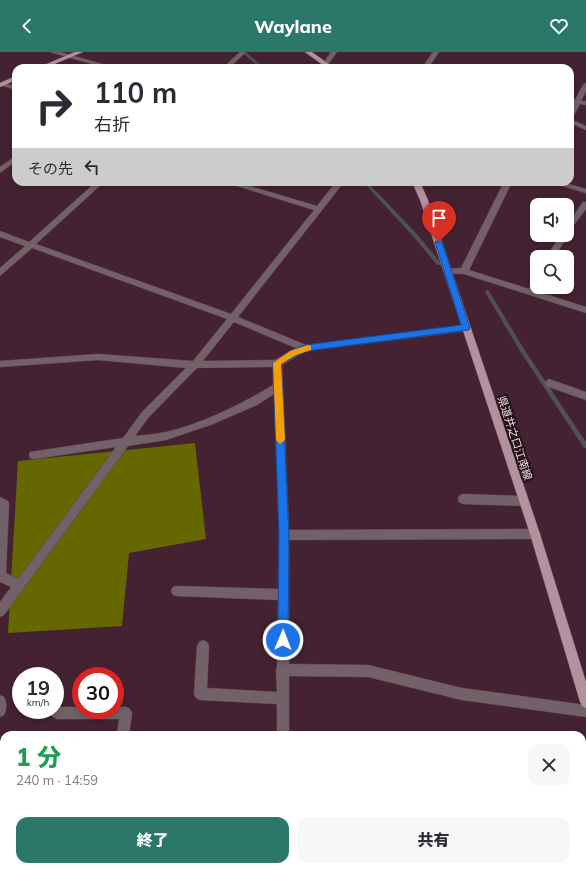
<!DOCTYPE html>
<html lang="ja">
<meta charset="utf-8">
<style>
body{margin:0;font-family:Mulish,"Noto Sans JP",sans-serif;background:#f7f7f7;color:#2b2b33;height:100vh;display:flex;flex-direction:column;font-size:15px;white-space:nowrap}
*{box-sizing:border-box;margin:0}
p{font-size:13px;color:#7c7c81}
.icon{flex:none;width:22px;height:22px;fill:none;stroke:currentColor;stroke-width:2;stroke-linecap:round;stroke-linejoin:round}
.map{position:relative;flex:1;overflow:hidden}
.drawer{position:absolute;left:0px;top:679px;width:586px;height:140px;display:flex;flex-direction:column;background:#fff;border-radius:12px 12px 0 0;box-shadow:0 2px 6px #0003}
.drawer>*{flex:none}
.banner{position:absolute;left:12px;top:12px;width:562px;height:122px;border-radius:12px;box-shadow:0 2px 6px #0003;background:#fff;color:#2b2b33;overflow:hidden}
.buttons{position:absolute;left:530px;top:146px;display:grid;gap:8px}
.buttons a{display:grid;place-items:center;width:44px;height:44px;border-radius:8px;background:#fff;box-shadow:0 2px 6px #0003;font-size:20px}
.speed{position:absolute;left:12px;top:615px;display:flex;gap:8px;font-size:20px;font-weight:700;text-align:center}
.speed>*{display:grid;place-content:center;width:52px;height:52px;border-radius:50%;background:#fff;box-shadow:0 2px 6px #0003;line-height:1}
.speed small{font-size:10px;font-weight:400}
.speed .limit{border:6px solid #d22;background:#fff;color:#111}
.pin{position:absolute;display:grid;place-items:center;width:34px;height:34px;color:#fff;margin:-41px -17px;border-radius:50% 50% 50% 0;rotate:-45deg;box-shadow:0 0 4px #0007}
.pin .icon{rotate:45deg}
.me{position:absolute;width:44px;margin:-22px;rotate:1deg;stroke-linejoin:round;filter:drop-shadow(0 0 3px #0008)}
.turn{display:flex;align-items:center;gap:14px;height:84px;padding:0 16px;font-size:18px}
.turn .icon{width:52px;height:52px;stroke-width:2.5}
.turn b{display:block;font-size:28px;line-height:34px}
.then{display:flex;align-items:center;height:38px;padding:0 16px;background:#0003;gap:8px;font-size:15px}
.round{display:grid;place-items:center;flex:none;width:42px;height:42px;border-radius:12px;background:#f7f7f7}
.head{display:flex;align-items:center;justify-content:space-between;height:68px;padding:0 16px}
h1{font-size:24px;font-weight:800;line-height:30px;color:#1e9e55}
.button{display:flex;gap:8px;margin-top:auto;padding:8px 16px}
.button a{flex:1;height:46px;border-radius:12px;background:#2b7769;color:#fff;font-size:16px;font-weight:800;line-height:46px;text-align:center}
.button a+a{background:#f7f7f7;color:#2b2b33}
header{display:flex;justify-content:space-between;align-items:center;height:52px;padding:0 16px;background:#2b7769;color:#fff;font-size:18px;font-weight:800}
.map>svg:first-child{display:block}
.forest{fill:#656700}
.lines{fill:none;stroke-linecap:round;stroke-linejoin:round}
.stream{fill:#4f5252;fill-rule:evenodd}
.minor-casing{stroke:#60404f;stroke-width:1}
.major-casing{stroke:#60404f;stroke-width:1}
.minor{fill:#726168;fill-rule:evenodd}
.major{fill:#b591a0;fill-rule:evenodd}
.route{fill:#1a73e8;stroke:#114b97}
.slow{fill:#f59e0b}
.labels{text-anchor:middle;stroke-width:4;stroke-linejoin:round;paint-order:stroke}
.street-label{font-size:11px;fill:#f3dce5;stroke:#211218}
</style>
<header><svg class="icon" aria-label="back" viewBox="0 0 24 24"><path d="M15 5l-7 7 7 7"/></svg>Waylane<svg class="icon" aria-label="heart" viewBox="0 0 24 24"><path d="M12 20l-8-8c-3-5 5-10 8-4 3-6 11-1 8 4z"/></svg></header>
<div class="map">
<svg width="586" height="819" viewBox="0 0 586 819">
<rect width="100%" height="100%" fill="#442232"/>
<path class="forest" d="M195,391L206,487L129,501L122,574L8,581L18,409Z"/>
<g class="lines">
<path class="stream" d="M242,0H246L264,16H260Z
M363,130H367L416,181L441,211V213H437L412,183Z
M487,238L489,239L524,297L586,390V396H584L520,299L485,240Z"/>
<defs>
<path id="minor" d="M50,0H60L116,16H106Z
M240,0H246L229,16H223Z
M331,0H337L328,13H324L323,12Z
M433,0H439L428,16H422Z
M0,31L16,34V38L0,33Z
M586,31V39L581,49H586V53L580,52L573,65L570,67V59L574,51H570V47L575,48L583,33Z
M570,67L586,74V78L570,71Z
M16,104V109L0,121V115Z
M96,130H104L36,192L231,262L314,158L224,130H236L317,154L336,130H344L238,265L306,293L466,273L470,276L466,279L306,299L282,313L289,478L535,477L539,479L540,482L539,485L535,487L289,488V612L368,613L462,636L586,653V665L462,648L368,625L289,624V683H277V652L200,648L196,646L194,642L197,594L199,590L203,588L207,590L209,594L207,636L277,640L276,618L277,615L278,548L177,544L173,543L171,539L173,535L177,534L278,537L279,483L274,342L257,353L213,372L166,388L128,394L4,563L0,565V550L11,535L0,530V445L8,449L9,452L6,521L18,527L116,395L34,407L30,406L29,403L30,400L123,386L142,360L186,316L98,308L0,315V309L98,302L193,309L227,267L32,196L0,224V216L25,194L0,185V179L29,190ZM234,270L296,296L275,308L203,309ZM273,315V333C242,352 201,372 166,380C156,382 145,383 135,384L148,366L197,316Z
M504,130H512L469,218L529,237L534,226L537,225L538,235L536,239L586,255V261L464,222L445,221V217L461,216Z
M550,130H562L586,137V141Z
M583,150H586V157L568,181L569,183L554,205H546L561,183H567V173Z
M549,327L586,340V348L546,334L544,331Z
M463,442L523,444L527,446L528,449L527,452L523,454L463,452L459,450L458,447L459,444Z
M0,643L4,645C7,651 7,657 4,663L0,665Z
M57,655H81V658H115V655H126L130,657L132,661L129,683H117L119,667H57L53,665L51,661Z
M0,757H4V771H0Z
M283,815H297V819H283Z
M327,815H373L375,819H329Z"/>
<path id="major" d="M75,0H83L45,16H37Z
M305,0H312L334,16H327Z
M16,24V28L0,35V31Z
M412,130H420L428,148L540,482L586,630V656L582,654L580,650L530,482L420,148Z"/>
</defs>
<use href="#minor" class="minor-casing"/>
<use href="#major" class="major-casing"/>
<use href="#minor" class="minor"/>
<use href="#major" class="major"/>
</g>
<path class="route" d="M439,188L442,190L470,276L469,278L306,299L281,312L289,483L288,588L287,592L283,593L279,592L278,588L279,483L273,311L290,299L305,293L461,273L435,190Z"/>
<path class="slow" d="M308,293L311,294V298L296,303L281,312L285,388L280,392L276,388L273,311L290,299Z"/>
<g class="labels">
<g class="street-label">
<text transform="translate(515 386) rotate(72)" y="4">県道井之口江南線</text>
</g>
</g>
</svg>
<div class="buttons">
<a><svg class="icon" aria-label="sound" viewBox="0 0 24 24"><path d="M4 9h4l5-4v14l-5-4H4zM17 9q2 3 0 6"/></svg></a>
<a><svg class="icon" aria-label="search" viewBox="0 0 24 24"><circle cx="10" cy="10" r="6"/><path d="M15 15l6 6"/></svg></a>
</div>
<div class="speed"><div>19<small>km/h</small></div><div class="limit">30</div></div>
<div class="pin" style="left:439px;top:190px;background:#d93025"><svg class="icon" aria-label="arrive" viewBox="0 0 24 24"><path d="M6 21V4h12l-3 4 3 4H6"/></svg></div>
<svg class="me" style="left:283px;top:588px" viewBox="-20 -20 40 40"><circle r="17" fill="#1a73e8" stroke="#fff" stroke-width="3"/><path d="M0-11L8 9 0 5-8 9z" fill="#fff"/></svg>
<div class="banner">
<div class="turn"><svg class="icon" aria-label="right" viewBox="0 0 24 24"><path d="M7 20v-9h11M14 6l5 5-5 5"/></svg><div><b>110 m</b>右折</div></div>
<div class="then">その先<svg class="icon" aria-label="left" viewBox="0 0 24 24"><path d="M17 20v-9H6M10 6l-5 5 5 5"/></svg></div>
</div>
<section class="drawer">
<div class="head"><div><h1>1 分</h1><p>240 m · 14:59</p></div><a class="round"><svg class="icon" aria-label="close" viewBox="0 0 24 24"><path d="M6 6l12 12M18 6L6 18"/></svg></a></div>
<div class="button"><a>終了</a><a>共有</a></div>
</section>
</div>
